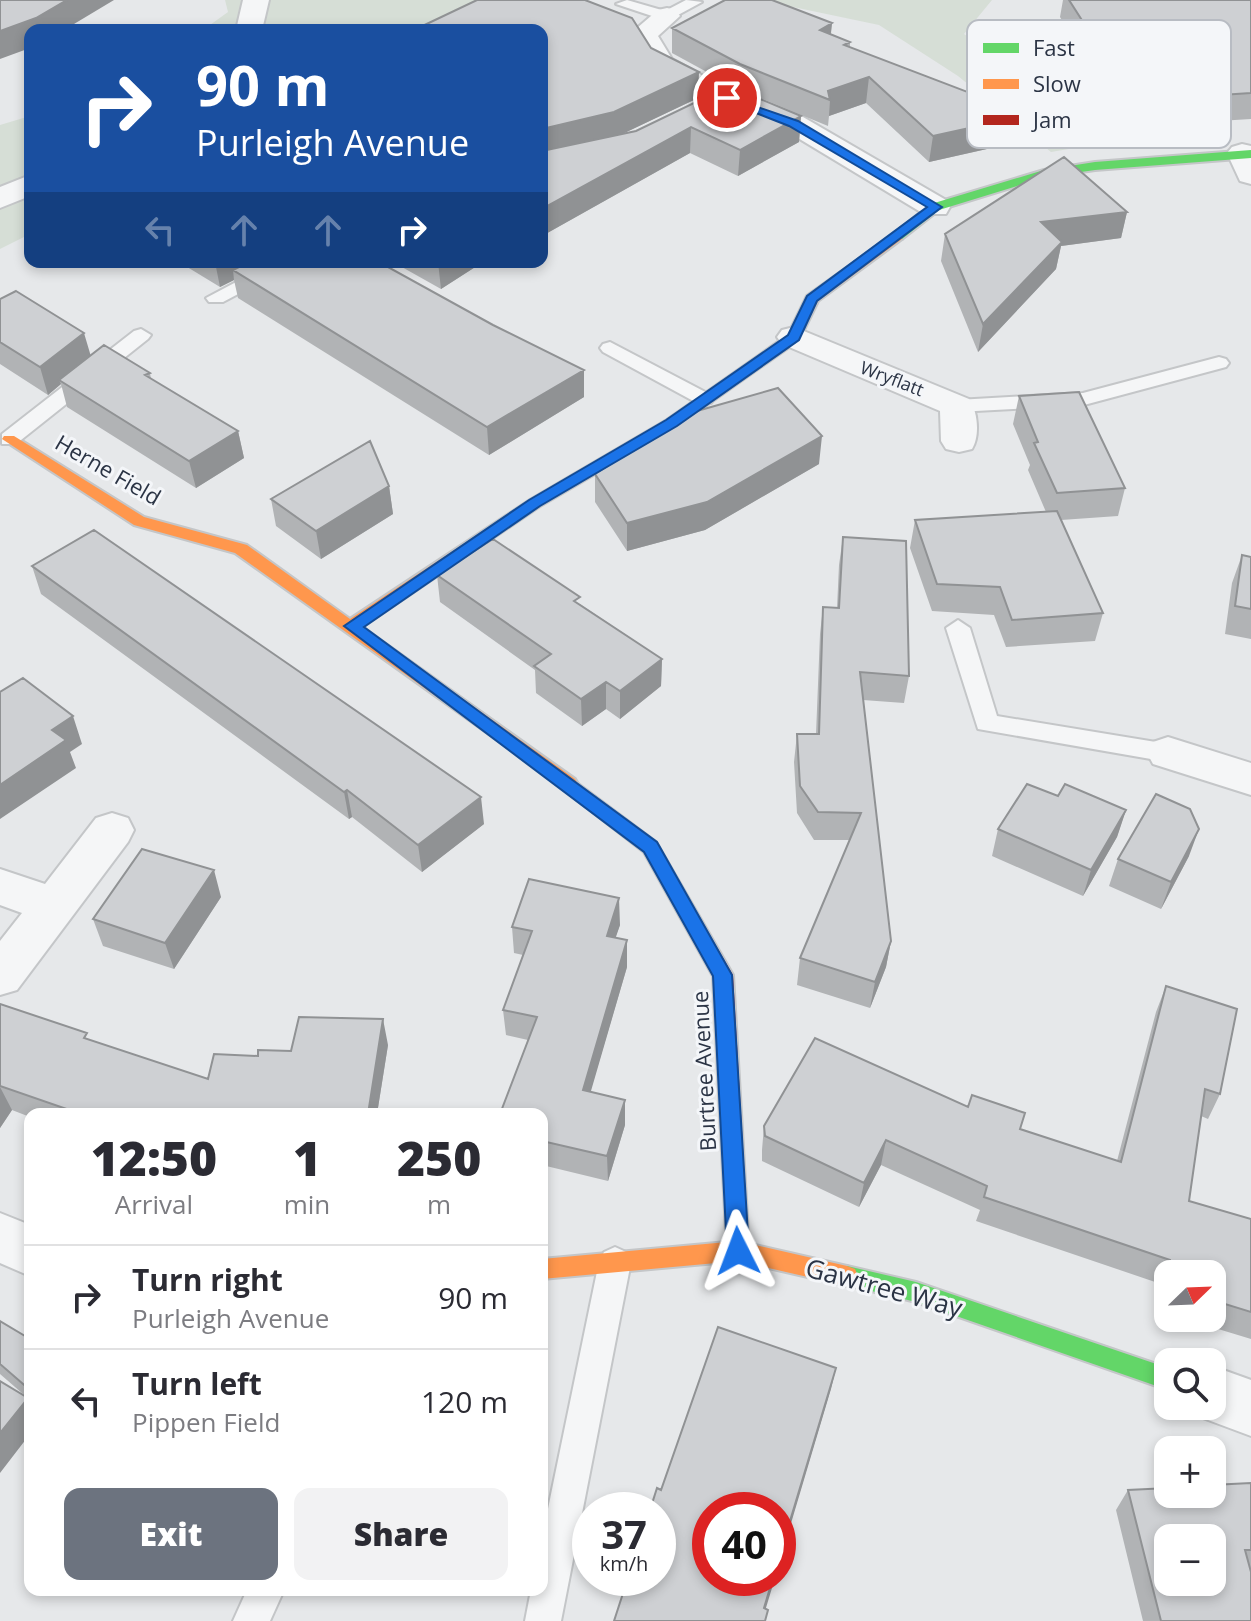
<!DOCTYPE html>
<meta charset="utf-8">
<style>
body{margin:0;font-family:"Open Sans",sans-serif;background:#f2f2f3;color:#2b2b33;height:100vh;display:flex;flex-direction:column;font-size:30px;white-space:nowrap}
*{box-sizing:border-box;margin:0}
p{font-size:26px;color:#7c7c81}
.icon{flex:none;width:44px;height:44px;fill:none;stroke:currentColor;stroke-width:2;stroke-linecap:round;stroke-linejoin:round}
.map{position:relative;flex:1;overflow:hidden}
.drawer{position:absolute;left:24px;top:1108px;width:524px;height:488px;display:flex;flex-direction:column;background:#fff;border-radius:16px;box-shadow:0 4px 12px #0003}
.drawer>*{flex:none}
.top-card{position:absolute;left:24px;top:24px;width:524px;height:244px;border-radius:16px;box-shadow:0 4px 12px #0003;background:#1a4fa0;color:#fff;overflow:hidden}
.needle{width:52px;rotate:67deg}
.controls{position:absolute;left:1154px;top:1260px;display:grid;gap:16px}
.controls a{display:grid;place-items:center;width:72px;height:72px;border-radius:16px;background:#fff;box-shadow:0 4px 12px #0003;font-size:40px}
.speed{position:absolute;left:572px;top:1492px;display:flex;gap:16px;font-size:40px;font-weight:700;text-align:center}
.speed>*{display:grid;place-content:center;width:104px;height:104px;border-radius:50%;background:#fff;box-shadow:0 4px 12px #0003;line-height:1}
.speed small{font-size:20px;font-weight:400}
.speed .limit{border:12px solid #d22;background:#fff;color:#111}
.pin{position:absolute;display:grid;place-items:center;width:68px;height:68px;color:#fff;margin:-34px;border:4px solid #fff;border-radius:50%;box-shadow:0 2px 8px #0007}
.me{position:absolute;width:88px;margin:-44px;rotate:357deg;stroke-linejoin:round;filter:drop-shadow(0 0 6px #0008)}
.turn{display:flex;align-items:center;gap:28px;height:168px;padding:0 40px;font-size:36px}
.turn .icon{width:104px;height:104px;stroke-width:2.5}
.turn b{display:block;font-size:56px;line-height:68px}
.lanes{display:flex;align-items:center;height:76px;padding:0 40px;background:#0003;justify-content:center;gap:40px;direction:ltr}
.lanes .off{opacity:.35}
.eta{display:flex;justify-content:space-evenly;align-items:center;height:136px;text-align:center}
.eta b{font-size:48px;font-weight:800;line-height:56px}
.primary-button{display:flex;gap:16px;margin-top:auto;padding:16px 40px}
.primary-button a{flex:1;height:92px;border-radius:16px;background:#6c737f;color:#fff;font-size:32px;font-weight:800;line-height:92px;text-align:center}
.primary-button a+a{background:#f2f2f3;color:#2b2b33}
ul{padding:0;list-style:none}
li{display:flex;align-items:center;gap:24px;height:104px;padding:0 40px;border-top:2px solid #e1e1e2}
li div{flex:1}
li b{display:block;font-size:30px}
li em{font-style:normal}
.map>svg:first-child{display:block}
.green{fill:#d6ded6}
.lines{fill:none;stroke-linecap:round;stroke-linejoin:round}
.lane-casing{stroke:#c4c6c8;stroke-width:4}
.street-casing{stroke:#c4c6c8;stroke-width:4}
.fast-casing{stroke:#c4c6c8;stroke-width:4}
.slow-casing{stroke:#c4c6c8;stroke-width:4}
.jam-casing{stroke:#c4c6c8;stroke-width:4}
.lane{fill:#f5f6f7;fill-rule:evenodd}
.street{fill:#f5f6f7;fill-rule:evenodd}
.fast{fill:#63d668;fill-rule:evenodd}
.slow{fill:#ff974d;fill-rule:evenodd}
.jam{fill:#b3261e;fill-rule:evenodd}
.wall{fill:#b1b3b5}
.shaded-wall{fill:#909294}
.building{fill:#ced0d3;stroke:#909294;stroke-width:2;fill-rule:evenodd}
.route{fill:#1a73e8;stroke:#114b97;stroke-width:2}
.labels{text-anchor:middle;stroke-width:6;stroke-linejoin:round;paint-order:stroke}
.far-street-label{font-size:18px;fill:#2b3445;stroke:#f4f6f9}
.street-label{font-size:22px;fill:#2b3445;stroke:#f4f6f9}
.near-street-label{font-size:26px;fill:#2b3445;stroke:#f4f6f9}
.key{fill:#f4f6f9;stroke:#b8bcc3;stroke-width:2}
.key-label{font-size:22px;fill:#2b3445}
</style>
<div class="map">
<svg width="1251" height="1621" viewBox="0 0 1251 1621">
<rect width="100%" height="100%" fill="#e6e8ea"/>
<path class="green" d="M225,0H503L446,30H203L228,12Z
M760,0H992L964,34L1042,89L1098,144L1051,152L958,76L879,25Z
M30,116V234L0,249V125Z"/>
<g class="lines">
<defs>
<path id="lane" d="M627,0L665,11L686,0L702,2L667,21L616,4Z
M274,262H298L223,302H209L206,298Z
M141,329L151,335L148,339L16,444H2V434L134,331Z
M610,342L711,395L714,399L711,403H697L603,352L600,348L603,344Z
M1219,357L1226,359L1229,363L1226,367L1084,405L957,412L947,406L957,400L1083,393Z
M958,620L970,628L997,716L1168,744L1177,746L1181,753L1177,760L1168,762L978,729L946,628Z
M615,1247L626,1252L631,1262L561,1621H525L531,1590H542V1538L599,1262L604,1252Z
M247,1590H284L270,1621H233Z"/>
<path id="street" d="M243,0H269L262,30H236Z
M667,8L676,10L680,16L658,36L672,59L740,96L754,98L803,117L946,200L950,207L946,214H924L783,129L734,110L731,106L717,104L652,71L630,34L658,10Z
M1242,144L1251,146V184L1240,181L1227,153L1232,147Z
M30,175V196L0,208V187Z
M794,327L969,399C978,411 980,436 972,449L959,452L946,449L941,441L940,411L782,344L777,337L782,330Z
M1168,737L1251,763V795L1153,764L1147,753L1153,742Z
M112,813L128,818L134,830L128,842L17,990L0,995V941L22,913L0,905V869L45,884L96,818Z
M0,1213L30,1225V1276L0,1263Z
M1212,1366L1251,1380V1436L1192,1414L1189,1406H1212Z"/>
<path id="fast" d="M1251,150V158L1095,170L1046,177L939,210L902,239L891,236L931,204L1044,170L1095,162Z
M847,1266L916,1282L1168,1368V1390L916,1302L839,1283L836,1276L839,1269Z"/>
<path id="slow" d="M897,232L902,233V239L818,301L799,340L677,426L540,506L362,627L575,779L578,784L569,791L235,553L134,525L2,439L4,436H14L144,517L247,545L350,619L530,500L667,420L788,335L807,296Z
M738,1241L847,1266L855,1269L858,1276L855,1283L847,1286L738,1261L542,1279V1259Z"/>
<path id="jam" d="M569,777L656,842L733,975L749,1251L746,1258L738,1261L730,1258L727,1251L713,976L644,852L563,789L560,784Z"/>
</defs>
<use href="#lane" class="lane-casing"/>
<use href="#street" class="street-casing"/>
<use href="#fast" class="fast-casing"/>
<use href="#slow" class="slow-casing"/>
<use href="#jam" class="jam-casing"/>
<use href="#lane" class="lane"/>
<use href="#street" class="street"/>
<use href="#fast" class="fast"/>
<use href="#slow" class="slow"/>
<use href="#jam" class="jam"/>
</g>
<path class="wall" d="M1063,0H1251V119L1137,126L1140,114L1122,118L1060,17Z
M832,23L831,34L850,42V47L1023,141L929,162L866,103L829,116L828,126L738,89L672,53V28Z
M651,48L698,98L624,133L801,116L799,142L738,176L690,153L542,236Z
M1127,212L1121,238L1061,246L1056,269L978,352L941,261L945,234Z
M179,262H379L493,325L584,370V397L489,455L238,298L234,280L220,287Z
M393,262H483L441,289Z
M0,299L90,355L150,373L151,379L238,431L244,458L196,488L67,407L61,384L48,395L0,364Z
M1019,396L1125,488L1118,516L1061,520L1103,613L1095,641L1006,647L994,615L932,611L910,548L915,520L1046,512L1028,470L1030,465L1013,424Z
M819,464L705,530L627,551L595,502V474Z
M389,486L393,514L321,559L276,526L271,499Z
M843,537L909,676L904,703L863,700L891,941L886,967L870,1008L797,985L800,958L850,840H814L797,813L794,762L797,734H816L820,634L823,607L837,608L839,565Z
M1242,555L1251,557V639L1225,634L1232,583Z
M32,566L484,824L422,872L352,817L349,819L41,594Z
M437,575L580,604L662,659L661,686L620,719L606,709L582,726L536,693L535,670L440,602Z
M1058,796L1126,810L1117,837L1083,896L992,856L998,829Z
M1189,856L1161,909L1109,886L1118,859Z
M221,897L174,969L103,946L93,919Z
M620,925L615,938L627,967L590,1092L625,1125L608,1181L542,1165V1114L528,1040L506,1035L503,1010L523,955L514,953L512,927Z
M1166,986L1220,1094L1208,1119L1201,1116L1189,1201L1251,1219V1339L1182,1318H1212V1274H1168V1314L1155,1310L1158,1283L976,1221L980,1210L881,1165L859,1207L762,1161V1150L764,1126L968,1107L1020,1129L1117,1161L1156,1012Z
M0,1004L90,1040L208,1079L258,1056L291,1051L388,1045L377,1114H30V1117L12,1110L0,1128Z
M0,1321L30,1339V1400L0,1374Z
M1251,1483V1568H1250L1251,1621H1143L1116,1510L1128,1490Z"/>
<path class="shaded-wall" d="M67,0H114L64,30H30V48L0,59V31Z
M832,23L829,48L820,30Z
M699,72L698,98L614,138L542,155V129Z
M869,77L866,103L829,116L830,100L828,91Z
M1168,84L1144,100L1140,114L1122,118L1128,92Z
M1028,115L1023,141L929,162L933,136Z
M801,116L799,142L738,176L740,150Z
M691,127L690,153L542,236V209Z
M1127,212L1121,238L1061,246L1056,269L978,352L983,324L1041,222Z
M215,262H268L233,270L234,280L220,287Z
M438,262H483L441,289Z
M84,333L92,360L59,380L61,384L48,395L40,367Z
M584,370V397L489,455L487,427Z
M238,431L244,458L196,488L189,461Z
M822,436L819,464L705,530L627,551V523Z
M389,486L393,514L321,559L316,531Z
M662,659L661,686L620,719V691Z
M606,682V709L582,726L581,699Z
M73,716L82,744L70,752L76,768L0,819V785L52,730Z
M347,790L352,817L349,819L344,792Z
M481,797L484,824L422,872L418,845Z
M1126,810L1117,837L1083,896L1091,870Z
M1199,829L1189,856L1161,909L1171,882Z
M214,870L221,897L174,969L165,943Z
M619,898L620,925L607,963V936Z
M627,940V967L584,1115L583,1090Z
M891,941L886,967L870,1008L875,982Z
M383,1019L388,1045L377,1114H368Z
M0,1087L12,1110L0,1128Z
M625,1100V1125L608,1181L607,1156Z
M886,1140L881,1165L859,1207L864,1183Z
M836,1368L831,1389L778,1567V1561Z
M28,1398L30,1402V1434L0,1473V1433Z
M773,1578H775L762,1621L764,1608Z"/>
<path class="building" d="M0,0H67L36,18L0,31Z
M477,0H585L632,18L651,48L699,72L614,112L542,129V30H414Z
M725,0H772L832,23L820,30L850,42L844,45L1028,115L933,136L869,77L828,91L830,100L740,64L672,28Z
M1069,0H1251V93L1144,100L1168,84L1128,92Z
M729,86L801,116L740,150L691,127L542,209V151L636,131Z
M1064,157L1127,212L1041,222L1062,242L983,324L945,234Z
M249,262H379L493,325L584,370L487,427L233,270Z
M16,291L84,333L40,367L0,342V299Z
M104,345L150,373L145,375L238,431L189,461L59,380Z
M778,388L822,436L707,502L627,523L595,474L690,413Z
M1079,392L1125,488L1057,493L1034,443L1038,442L1019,396Z
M370,441L389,486L316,531L271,499Z
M1057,511L1103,613L1012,620L1000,587L937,584L915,520Z
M94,530L481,797L418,845L347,790L344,792L32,566Z
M843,537L906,541L909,676L860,672L891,941L875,982L800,958L861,813L818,812L800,786L797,734H819L823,607L839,608Z
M493,539L580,597L574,601L662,659L620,691L606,682L581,699L534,666L551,654L437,575Z
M1242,555L1251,557V609L1235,606Z
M23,678L73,716L52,730L66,740L0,785V692Z
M1027,784L1058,796L1065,784L1126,810L1091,870L998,829Z
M1156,794L1190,809L1199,829L1171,882L1118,859Z
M142,849L214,870L165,943L93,919Z
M529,879L619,898L607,936L627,940L583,1090L625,1100L607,1156L542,1141V1114H500L537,1017L503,1010L532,931L512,927Z
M1166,986L1237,1009L1220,1094L1205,1089L1189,1201L1251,1219V1312L1212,1300V1274H1169L1170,1260L984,1197L987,1186L886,1140L864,1183L765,1136L764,1126L815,1038L968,1107L972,1095L1025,1113L1020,1129L1121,1162Z
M0,1004L87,1033L84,1038L208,1079L214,1054L258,1056V1050L291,1051L299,1017L383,1019L368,1114H81L0,1086Z
M0,1321L30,1339V1390L0,1364Z
M718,1327L836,1368L778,1561V1510H710V1578H773L764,1608L768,1610L765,1621H614L628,1578H658V1510H650L657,1488L661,1490Z
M0,1381L28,1398L0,1433Z
M1251,1483V1550H1245L1251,1572V1621H1161L1128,1490L1168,1488V1494H1212V1485ZM1168,1538H1212V1582H1168Z"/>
<path class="route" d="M723,95L798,121L942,207L817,301L799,340L677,426L540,506L364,627L657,842L732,975L749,1251L746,1258L738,1261L730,1258L727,1251L713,976L644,852L344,626L529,500L666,420L788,335L807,296L927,207L789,126L723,100Z"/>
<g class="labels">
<g class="far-street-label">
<text transform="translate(892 379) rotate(21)" y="6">Wryflatt</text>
</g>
<g class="street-label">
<text transform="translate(108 470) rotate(30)" y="8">Herne Field</text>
<text transform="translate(704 1071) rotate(-93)" y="8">Burtree Avenue</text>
</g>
<g class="near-street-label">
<text transform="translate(884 1288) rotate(15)" y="9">Gawtree Way</text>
</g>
</g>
<rect x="967" y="20" width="264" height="128" rx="12" class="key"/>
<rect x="983" y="43" width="36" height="10" fill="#63d668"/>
<rect x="983" y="79" width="36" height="10" fill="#ff974d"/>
<rect x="983" y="115" width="36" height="10" fill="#b3261e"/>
<g class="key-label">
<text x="1033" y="56">Fast</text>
<text x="1033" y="92">Slow</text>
<text x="1033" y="128">Jam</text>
</g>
</svg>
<div class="controls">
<a><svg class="needle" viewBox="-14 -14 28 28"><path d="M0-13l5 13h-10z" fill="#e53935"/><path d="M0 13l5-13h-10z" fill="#7c7c81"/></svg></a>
<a><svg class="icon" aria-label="search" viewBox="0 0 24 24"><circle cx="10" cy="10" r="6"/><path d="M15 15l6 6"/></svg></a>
<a>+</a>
<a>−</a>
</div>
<div class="speed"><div>37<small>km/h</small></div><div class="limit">40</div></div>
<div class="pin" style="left:727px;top:98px;background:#d93025"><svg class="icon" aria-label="arrive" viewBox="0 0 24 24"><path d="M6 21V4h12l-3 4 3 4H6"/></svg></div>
<svg class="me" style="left:738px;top:1251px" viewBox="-20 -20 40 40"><path d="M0-17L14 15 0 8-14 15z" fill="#1a73e8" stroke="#fff" stroke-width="4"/></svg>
<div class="top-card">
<div class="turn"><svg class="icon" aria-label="right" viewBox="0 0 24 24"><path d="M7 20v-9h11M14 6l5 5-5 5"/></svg><div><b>90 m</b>Purleigh Avenue</div></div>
<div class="lanes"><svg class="icon off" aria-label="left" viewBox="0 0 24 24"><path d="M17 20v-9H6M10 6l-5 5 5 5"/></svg><svg class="icon off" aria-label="ahead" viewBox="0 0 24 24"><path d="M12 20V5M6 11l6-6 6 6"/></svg><svg class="icon off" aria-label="ahead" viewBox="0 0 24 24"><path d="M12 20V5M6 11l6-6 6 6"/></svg><svg class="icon" aria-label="right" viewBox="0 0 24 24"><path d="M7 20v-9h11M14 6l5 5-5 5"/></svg></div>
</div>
<section class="drawer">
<div class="eta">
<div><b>12:50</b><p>Arrival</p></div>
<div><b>1</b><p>min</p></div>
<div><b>250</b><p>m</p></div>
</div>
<ul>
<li><svg class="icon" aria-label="right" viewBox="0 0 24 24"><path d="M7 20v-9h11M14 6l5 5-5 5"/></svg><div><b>Turn right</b><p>Purleigh Avenue</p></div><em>90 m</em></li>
<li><svg class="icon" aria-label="left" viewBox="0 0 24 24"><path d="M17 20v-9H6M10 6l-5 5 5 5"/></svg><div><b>Turn left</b><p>Pippen Field</p></div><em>120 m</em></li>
</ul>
<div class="primary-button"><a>Exit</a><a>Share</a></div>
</section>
</div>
